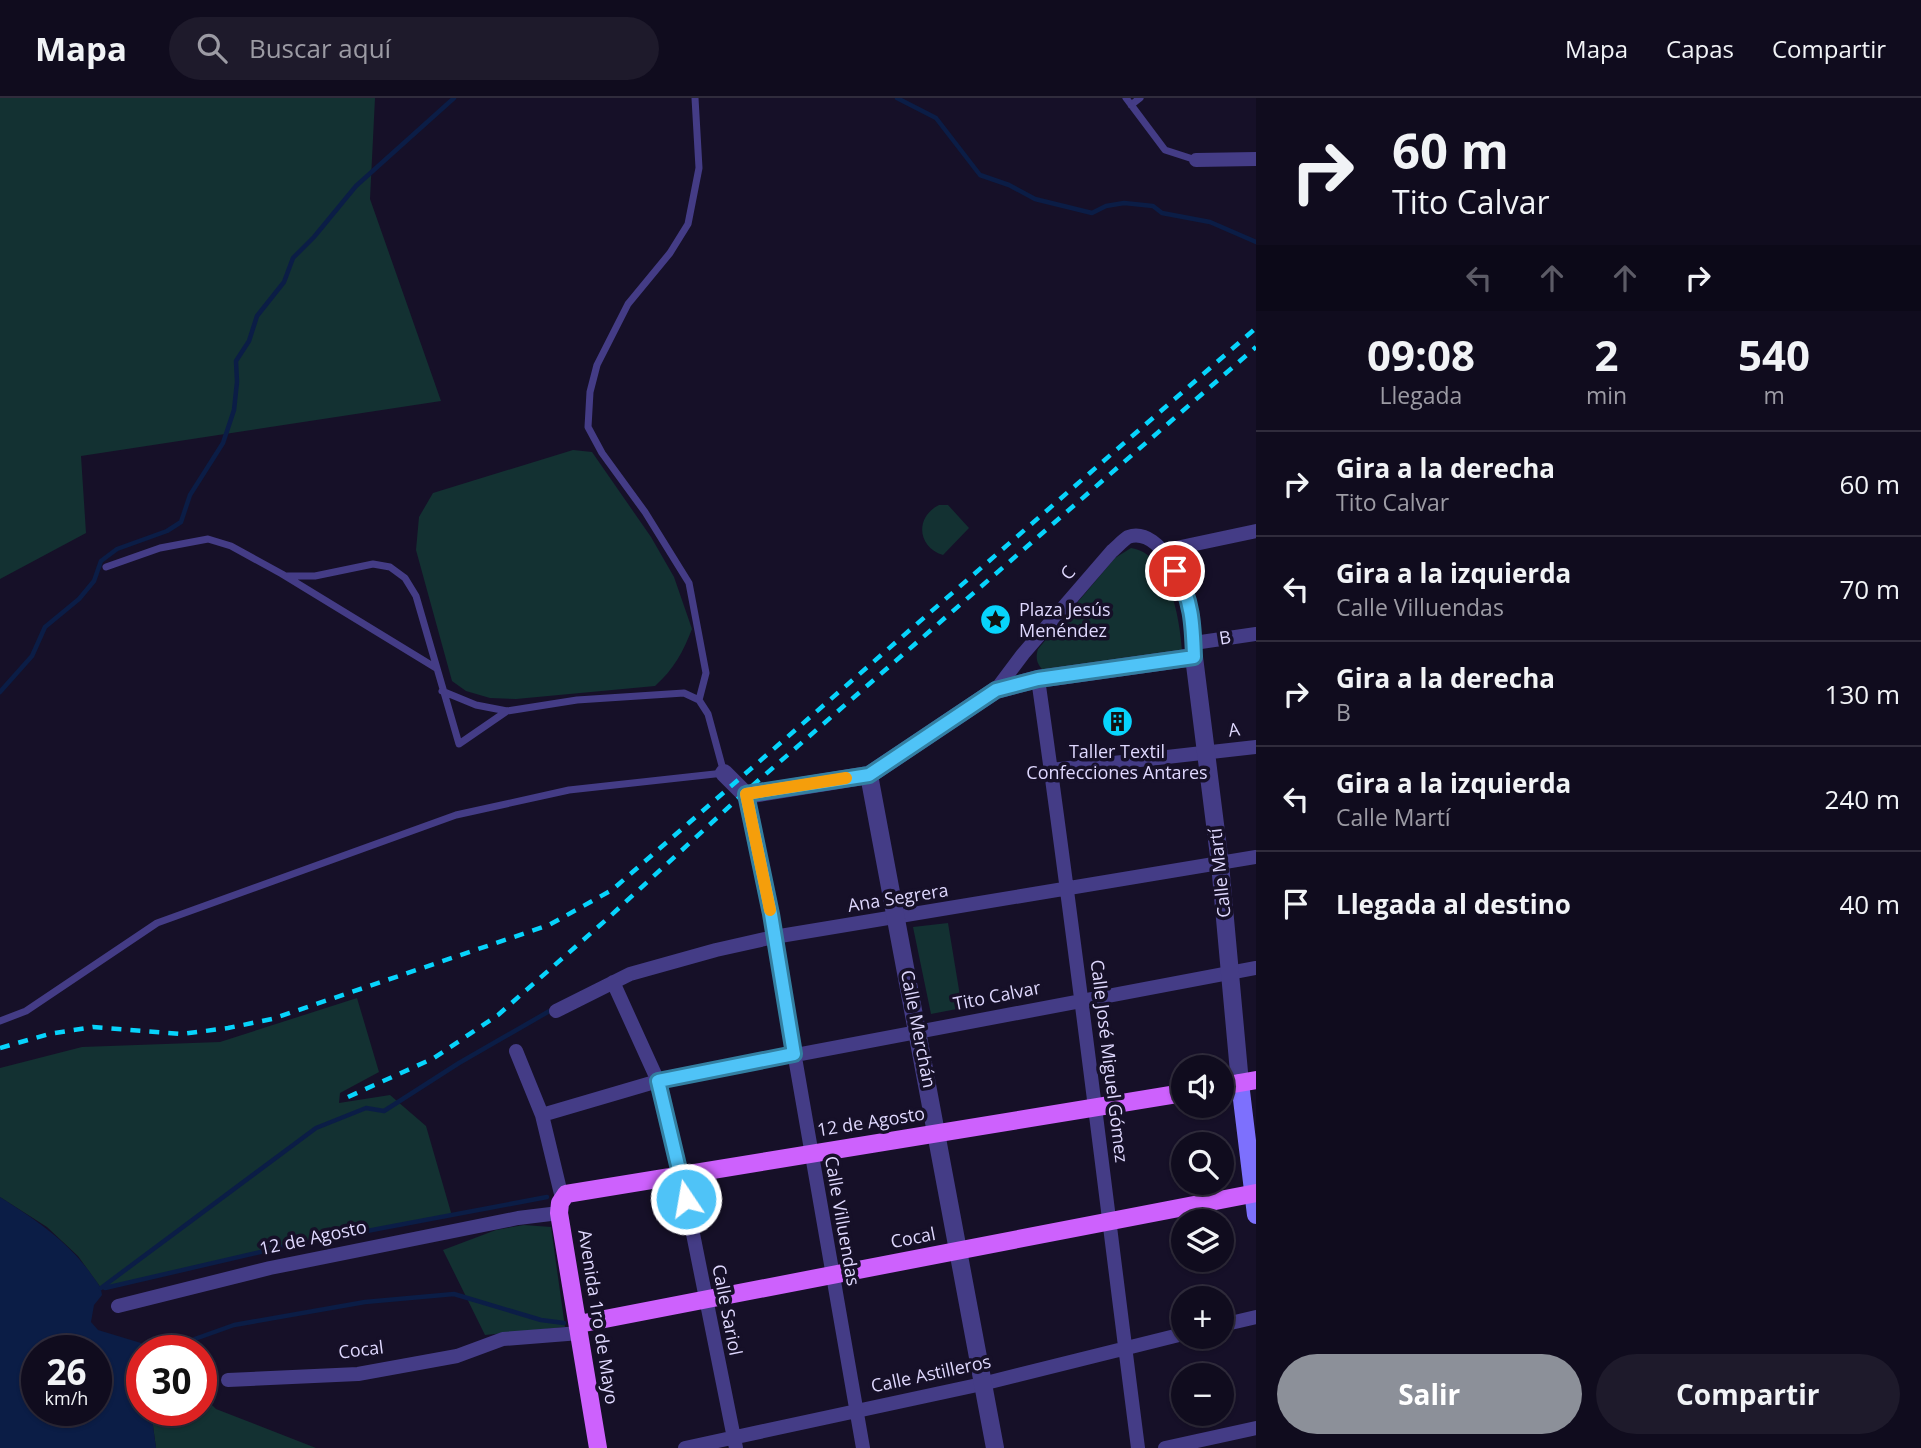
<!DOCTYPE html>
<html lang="es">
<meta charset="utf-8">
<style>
body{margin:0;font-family:"Open Sans",sans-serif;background:#1e1a2b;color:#f1f3f6;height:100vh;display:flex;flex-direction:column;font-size:26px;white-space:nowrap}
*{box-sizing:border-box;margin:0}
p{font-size:23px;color:#9c9ba4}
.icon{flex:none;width:38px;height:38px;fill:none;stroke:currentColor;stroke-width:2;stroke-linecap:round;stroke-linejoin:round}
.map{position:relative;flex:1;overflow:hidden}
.side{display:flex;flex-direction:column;background:#100c1e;width:665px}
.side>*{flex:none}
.banner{background:#100c1e;color:#f1f3f6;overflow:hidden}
.fabs{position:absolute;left:1171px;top:957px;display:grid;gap:14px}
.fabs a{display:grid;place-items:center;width:63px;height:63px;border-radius:50%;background:#100c1e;box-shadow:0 2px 5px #0004,0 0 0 2px #302c3c;font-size:35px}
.speed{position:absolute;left:21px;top:1237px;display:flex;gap:14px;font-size:35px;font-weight:700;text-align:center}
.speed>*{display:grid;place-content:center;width:91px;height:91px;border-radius:50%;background:#100c1e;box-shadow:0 2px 5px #0004,0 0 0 2px #302c3c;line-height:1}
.speed small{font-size:18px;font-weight:400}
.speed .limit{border:10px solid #d22;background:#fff;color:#111}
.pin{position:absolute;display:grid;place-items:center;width:60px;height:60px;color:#fff;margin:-30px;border:4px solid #fff;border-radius:50%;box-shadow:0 2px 7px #0007}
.me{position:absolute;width:77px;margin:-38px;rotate:348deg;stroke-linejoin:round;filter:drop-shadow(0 0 5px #0008)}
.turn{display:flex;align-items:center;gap:24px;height:147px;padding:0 21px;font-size:32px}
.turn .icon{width:91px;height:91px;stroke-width:2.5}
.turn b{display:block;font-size:49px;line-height:60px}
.lanes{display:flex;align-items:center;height:66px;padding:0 21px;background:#0003;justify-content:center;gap:35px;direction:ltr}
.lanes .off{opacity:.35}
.eta{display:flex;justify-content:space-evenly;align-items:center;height:119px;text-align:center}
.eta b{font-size:42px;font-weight:700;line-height:49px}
.button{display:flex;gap:14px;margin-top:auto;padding:14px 21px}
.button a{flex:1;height:80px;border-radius:42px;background:#8c9099;color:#fff;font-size:28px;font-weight:700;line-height:80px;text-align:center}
.button a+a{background:#1e1a2b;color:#f1f3f6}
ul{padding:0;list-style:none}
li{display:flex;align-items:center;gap:21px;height:105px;padding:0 21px;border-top:2px solid #302c3c}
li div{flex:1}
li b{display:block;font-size:26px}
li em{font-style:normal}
header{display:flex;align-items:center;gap:42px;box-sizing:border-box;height:98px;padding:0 35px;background:#100c1e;border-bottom:2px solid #302c3c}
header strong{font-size:33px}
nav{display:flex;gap:38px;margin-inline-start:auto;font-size:24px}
.search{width:490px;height:63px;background:#1e1a2b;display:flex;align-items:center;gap:18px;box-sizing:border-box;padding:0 24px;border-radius:38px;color:#9c9ba4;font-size:26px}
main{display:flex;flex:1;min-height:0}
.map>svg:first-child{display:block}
.green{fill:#133132}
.water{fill:#0b1d46;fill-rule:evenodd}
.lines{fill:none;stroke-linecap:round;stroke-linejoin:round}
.stream{stroke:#0b1d46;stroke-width:4.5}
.service{stroke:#443c86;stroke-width:7}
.minor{stroke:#443c86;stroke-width:14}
.tertiary{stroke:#443c86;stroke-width:18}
.secondary{stroke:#7d70fd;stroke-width:18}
.primary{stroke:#cd61fd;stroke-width:18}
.rail{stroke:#07d4fc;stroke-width:4.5;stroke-dasharray:10 9;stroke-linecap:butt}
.route-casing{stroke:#337fa1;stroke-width:18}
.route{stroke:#4fc3f7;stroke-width:12}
.slow{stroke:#f59e0b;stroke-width:12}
.labels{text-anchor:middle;stroke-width:7;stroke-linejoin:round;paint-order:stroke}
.street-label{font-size:18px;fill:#dfd8fe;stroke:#161028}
.poi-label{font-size:18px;fill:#dfd8fe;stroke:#161028;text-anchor:start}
</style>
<header>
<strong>Mapa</strong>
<div class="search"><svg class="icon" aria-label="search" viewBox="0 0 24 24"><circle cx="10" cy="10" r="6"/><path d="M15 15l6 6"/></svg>Buscar aquí</div>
<nav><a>Mapa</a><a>Capas</a><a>Compartir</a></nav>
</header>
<main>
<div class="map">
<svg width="1256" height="1350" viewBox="0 0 1256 1350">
<rect width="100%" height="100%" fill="#161028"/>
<path class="green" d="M0,0H375L370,101L441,303L81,358L86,435L0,481Z
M573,352L592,354L651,439L674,479L692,531C683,554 674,571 655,588L516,601L490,600L466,593L452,583L416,452L419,419L433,395Z
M939,407H948L969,430L943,457C917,449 915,419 939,407Z
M1131,450C1169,455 1180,521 1182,552L1045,574C1037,567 1035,561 1038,551L1115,460Z
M948,825L962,910L931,916L913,829Z
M357,900L379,974L340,995L339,1005L390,997L426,1028L452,1118L282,1149L101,1190L78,1158L47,1129L0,1099V970L82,949L220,944Z
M524,1127L551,1129L565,1229L485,1237L443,1152L496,1132Z
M201,1296L216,1311L316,1350H156L151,1313L201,1312Z"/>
<path class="water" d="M0,1099C33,1120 65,1141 89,1173C94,1181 101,1187 102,1197L94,1207L91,1224L98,1232L141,1245L142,1312L151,1313L156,1350H0ZM37,1253H96V1312H37Z"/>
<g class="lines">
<path class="stream" d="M897,0L936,20L980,77L1009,87L1035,101L1092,115L1106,108L1124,105L1153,108L1162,115L1210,124L1256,144
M0,594L32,558L45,529L79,501L94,483L101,463L117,451L167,433L181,424L190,397L223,345L234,312L237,284L236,263L249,243L257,218L284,184L293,160L314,139L356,88L454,0
M101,1190L316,1030L366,1010L384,1013L459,965L553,911
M105,1190L282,1149L547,1099
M161,1253L234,1227L365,1204L454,1196L541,1222L564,1225"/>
<path class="service" d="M695,0L699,70L688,126L670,155L628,206L597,267L590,294L588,329L602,355L645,414L689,485L706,575L699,602
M1126,0L1165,52L1196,62
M1131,7L1140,0
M106,469L160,450L208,441L231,448L282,476L436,570
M286,478H315L373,466L390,469L405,480L416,498L459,646L507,613
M0,923L26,913L157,825L456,717L569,692L724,675L708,616L699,602L684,595L577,602L507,613L476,607L442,593"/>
<path class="minor" d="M1196,62L1256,61
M1162,453L1256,433
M1194,545L1256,536
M1038,581C1075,837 1105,1094 1138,1350
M996,592L1023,556L1112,453C1117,449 1123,442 1128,439C1162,427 1190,496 1193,521C1194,533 1194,546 1194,559
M1051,672L1256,649
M746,697L770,816L863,1350
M613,884L658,983L681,1076L736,1350
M556,913L630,876L716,852L774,839L1256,759
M516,953L542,1017L562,1100
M542,1017L658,983L1256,870
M118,1208L270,1170L518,1120L559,1115
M1222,1227L1256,1219
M228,1282L358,1276L457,1258L503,1241L580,1235
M685,1350L982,1286L1183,1236
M1165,1350L1256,1330"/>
<path class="tertiary" d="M724,675L746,697L869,677L996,592L1038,581L1194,559L1220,766L1240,985
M869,677L995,1350"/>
<path class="secondary" d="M1240,985L1256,1117"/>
<path class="primary" d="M1222,988L1256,982
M579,1226L1256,1095
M598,1350L559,1115L560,1105L566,1096L1183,995"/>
<path class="rail" d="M0,950L49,936L93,929L182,936L228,930L272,921L549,827L612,792L1256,230
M348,999L434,960L498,917L607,821L744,695L1256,249"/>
</g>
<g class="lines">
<defs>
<path id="route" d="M686,1101L658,983L794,956L771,816L746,696L869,677L996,592L1038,581L1194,559C1193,528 1192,500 1175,473"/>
</defs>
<use href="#route" class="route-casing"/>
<use href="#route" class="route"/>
<path class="slow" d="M770,812L746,696L846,680"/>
</g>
<defs>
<symbol id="sight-disc" viewBox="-11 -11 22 22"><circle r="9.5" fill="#07d4fc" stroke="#161028"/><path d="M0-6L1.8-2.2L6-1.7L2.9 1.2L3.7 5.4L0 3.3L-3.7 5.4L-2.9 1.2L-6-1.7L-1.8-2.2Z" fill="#111"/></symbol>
<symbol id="building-disc" viewBox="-11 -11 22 22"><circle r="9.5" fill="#07d4fc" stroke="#161028"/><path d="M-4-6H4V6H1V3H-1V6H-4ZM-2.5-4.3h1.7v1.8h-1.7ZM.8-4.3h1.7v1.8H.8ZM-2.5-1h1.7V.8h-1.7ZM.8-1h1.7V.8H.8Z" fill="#111"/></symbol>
</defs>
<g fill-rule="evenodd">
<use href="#sight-disc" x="978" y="504" width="35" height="35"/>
<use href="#building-disc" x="1100" y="606" width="35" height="35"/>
</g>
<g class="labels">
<g class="street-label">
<text transform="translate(1068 475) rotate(-50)" y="6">C</text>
<text transform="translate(1225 540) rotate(-9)" y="6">B</text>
<text transform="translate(1234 632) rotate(-8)" y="6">A</text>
<text transform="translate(1220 775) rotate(-96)" y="6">Calle Martí</text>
<text transform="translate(898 800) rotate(-9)" y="6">Ana Segrera</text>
<text transform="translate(997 898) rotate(-11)" y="6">Tito Calvar</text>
<text transform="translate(918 931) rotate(79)" y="6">Calle Merchán</text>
<text transform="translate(1109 963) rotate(83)" y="6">Calle José Miguel Gómez</text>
<text transform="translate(871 1024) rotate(-9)" y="6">12 de Agosto</text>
<text transform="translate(842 1123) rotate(80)" y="6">Calle Villuendas</text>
<text transform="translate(313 1140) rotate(-12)" y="6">12 de Agosto</text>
<text transform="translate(913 1140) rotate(-11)" y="6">Cocal</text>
<text transform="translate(727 1212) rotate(79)" y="6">Calle Sariol</text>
<text transform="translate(598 1219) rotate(81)" y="6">Avenida 1ro de Mayo</text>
<text transform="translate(361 1252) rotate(-7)" y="6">Cocal</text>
<text transform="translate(931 1276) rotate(-12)" y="6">Calle Astilleros</text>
</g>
<g class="poi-label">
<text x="1019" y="518">Plaza Jesús<tspan x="1019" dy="21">Menéndez</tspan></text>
<text x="1117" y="660" text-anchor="middle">Taller Textil<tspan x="1117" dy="21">Confecciones Antares</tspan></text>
</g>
</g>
</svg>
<div class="fabs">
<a><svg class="icon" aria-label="sound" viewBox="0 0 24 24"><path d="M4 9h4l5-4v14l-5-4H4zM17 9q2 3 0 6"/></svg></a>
<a><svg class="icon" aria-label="search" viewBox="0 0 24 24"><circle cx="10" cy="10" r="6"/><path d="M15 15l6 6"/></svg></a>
<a><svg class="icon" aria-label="layers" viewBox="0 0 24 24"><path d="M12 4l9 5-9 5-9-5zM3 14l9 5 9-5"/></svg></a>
<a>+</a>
<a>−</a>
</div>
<div class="speed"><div>26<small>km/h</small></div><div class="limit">30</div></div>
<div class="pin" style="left:1175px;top:473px;background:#d93025"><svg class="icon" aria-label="arrive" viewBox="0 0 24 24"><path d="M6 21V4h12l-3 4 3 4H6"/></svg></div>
<svg class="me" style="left:686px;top:1101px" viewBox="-20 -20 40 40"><circle r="17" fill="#4fc3f7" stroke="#fff" stroke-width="3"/><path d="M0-11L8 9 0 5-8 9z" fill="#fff"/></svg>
</div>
<section class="side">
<div class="banner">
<div class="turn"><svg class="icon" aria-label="right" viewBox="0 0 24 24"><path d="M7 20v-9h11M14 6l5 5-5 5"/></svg><div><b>60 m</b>Tito Calvar</div></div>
<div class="lanes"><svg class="icon off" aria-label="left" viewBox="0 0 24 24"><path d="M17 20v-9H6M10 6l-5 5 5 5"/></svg><svg class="icon off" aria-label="ahead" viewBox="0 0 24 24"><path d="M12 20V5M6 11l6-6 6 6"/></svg><svg class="icon off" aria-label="ahead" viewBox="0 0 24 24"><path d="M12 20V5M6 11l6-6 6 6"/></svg><svg class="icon" aria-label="right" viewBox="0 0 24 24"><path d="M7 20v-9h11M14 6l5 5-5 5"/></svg></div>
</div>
<div class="eta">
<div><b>09:08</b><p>Llegada</p></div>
<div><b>2</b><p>min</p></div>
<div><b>540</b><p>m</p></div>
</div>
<ul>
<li><svg class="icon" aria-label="right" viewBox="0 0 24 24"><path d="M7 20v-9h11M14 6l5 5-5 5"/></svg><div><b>Gira a la derecha</b><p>Tito Calvar</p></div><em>60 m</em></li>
<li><svg class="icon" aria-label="left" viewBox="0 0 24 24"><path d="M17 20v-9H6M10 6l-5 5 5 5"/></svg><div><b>Gira a la izquierda</b><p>Calle Villuendas</p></div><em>70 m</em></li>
<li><svg class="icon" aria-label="right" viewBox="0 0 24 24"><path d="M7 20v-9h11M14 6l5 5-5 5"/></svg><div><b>Gira a la derecha</b><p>B</p></div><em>130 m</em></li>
<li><svg class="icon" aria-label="left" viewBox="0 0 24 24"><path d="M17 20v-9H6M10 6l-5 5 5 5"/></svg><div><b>Gira a la izquierda</b><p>Calle Martí</p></div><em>240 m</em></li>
<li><svg class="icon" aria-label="arrive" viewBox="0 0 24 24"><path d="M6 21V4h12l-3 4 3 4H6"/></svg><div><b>Llegada al destino</b></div><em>40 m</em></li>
</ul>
<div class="button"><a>Salir</a><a>Compartir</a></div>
</section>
</main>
